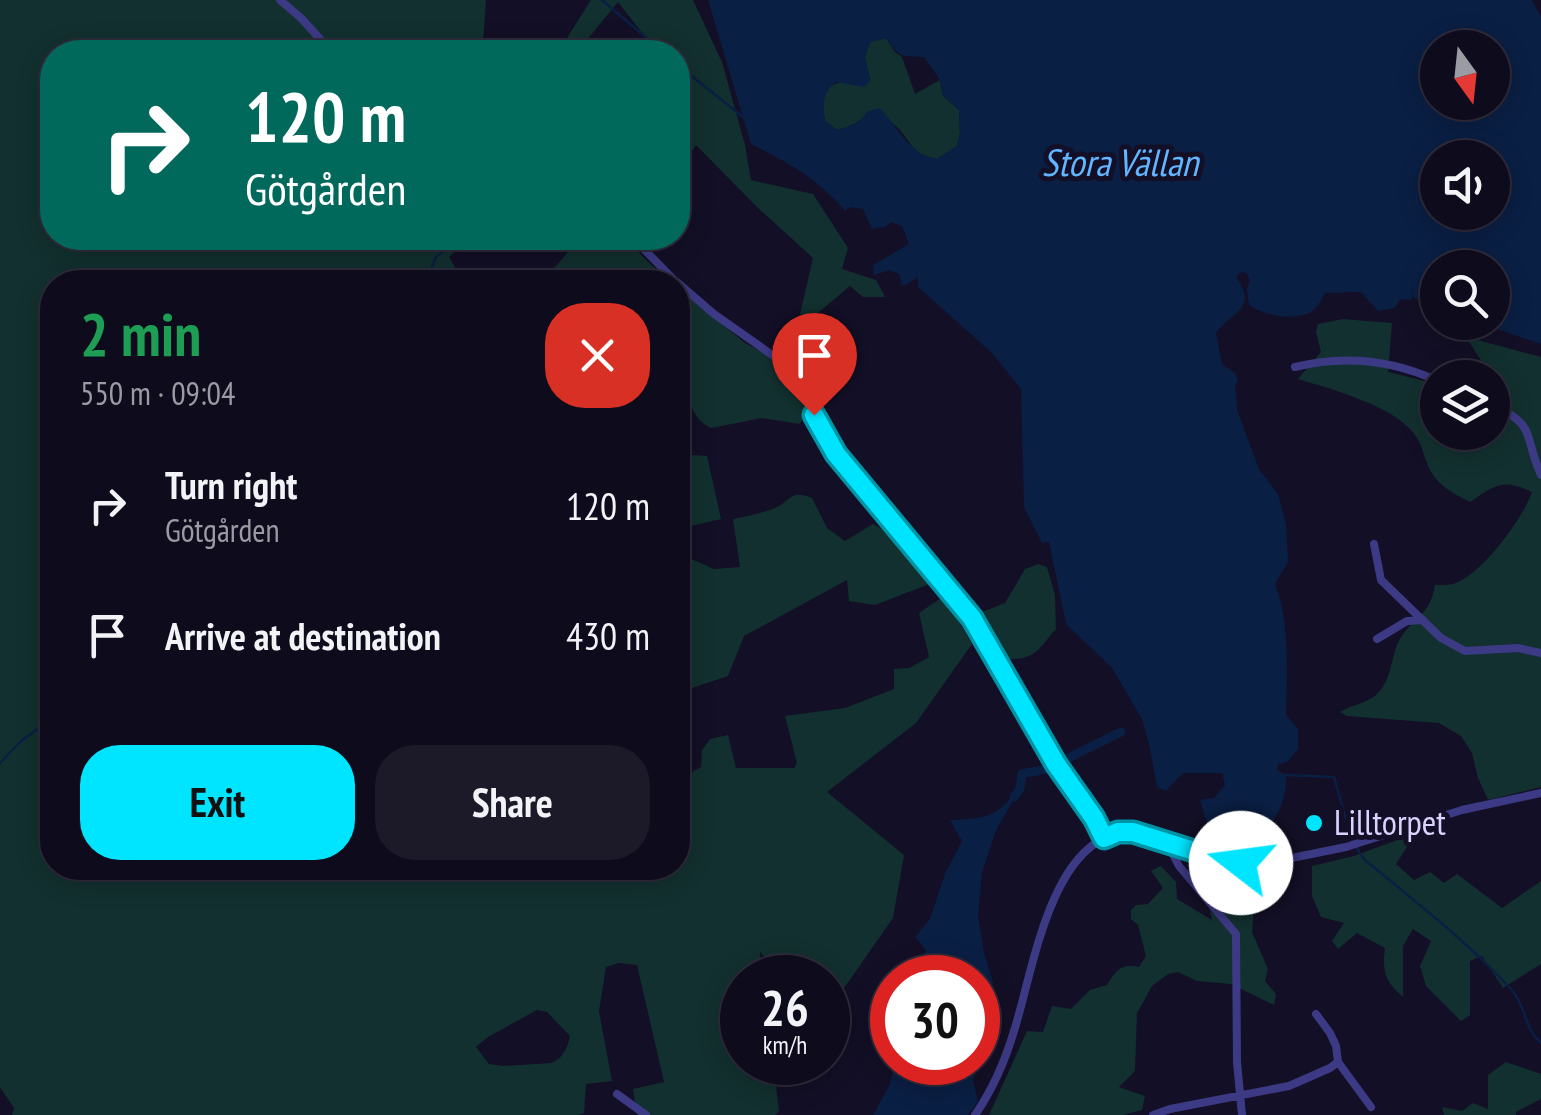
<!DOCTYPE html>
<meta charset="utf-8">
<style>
body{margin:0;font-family:"PT Sans Narrow",sans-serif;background:#1c1929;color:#f1f3f6;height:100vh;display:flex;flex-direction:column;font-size:38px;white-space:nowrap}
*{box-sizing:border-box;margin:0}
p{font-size:32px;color:#9b9ba3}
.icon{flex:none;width:55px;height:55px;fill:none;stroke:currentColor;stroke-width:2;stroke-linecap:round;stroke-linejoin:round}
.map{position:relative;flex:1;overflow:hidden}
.drawer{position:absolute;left:40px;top:270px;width:650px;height:610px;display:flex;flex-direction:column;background:#0e0b1c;border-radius:40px;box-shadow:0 5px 25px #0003,0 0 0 2px #2e2b3b}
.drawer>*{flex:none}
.guide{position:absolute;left:40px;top:40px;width:650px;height:210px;border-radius:40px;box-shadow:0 5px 25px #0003,0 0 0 2px #2e2b3b;background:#00695c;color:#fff;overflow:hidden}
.needle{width:65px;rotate:165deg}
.controls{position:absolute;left:1420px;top:30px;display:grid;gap:20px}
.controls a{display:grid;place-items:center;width:90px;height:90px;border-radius:50%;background:#0e0b1c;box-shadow:0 5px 25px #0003,0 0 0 2px #2e2b3b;font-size:50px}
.speed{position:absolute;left:720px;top:955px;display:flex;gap:20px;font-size:50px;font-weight:700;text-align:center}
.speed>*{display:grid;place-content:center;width:130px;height:130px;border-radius:50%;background:#0e0b1c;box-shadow:0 5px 25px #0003,0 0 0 2px #2e2b3b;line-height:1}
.speed small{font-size:25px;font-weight:400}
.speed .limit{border:15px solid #d22;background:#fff;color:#111}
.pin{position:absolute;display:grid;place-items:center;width:85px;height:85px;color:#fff;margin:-102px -42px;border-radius:50% 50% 50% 0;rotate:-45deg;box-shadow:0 0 10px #0007}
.pin .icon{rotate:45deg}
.me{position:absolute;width:110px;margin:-55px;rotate:285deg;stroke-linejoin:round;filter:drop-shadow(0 0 8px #0008)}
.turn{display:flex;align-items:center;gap:35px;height:210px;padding:0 40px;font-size:45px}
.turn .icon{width:130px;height:130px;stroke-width:2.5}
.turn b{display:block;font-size:70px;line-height:85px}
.round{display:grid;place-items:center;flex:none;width:105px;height:105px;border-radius:40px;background:#1c1929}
.overview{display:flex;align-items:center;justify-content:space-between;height:170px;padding:0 40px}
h1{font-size:60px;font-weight:600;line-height:75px;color:#1e9e55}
.button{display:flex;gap:20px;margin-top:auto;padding:20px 40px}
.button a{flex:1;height:115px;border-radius:40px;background:#00e5ff;color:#111;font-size:40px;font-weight:600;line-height:115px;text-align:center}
.button a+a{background:#1c1929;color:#f1f3f6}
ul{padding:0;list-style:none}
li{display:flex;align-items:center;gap:30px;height:130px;padding:0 40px}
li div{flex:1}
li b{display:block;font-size:38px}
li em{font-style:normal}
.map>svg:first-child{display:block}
.green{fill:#12302f;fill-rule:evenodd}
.water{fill:#0a1f44;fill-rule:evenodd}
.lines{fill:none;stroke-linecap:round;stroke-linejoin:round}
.stream{stroke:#0a1f44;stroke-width:2.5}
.canal{stroke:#0a1f44;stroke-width:9}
.street{stroke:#3d3a85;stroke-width:8}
.route-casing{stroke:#0095a6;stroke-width:25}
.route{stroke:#00e5ff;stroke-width:18}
.poi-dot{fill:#00e5ff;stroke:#130f26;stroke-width:4}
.labels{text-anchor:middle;stroke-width:10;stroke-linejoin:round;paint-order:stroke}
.poi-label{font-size:35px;fill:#d9d4ff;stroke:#130f26;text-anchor:start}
.water-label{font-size:38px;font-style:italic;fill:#62b6ff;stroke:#130f26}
</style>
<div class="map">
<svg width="1541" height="1115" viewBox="0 0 1541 1115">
<rect width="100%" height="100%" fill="#130f26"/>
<path class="green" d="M0,0H486L483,43L500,52H52V238H469L449,257L464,282H52V868H678V780L701,767L702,750L710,739L728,735L736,768H794L797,763L785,716L845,708L894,689V669L909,668L929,657L919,613L944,596L972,644L916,723L827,792L904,855L893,918L828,1011V978L784,977L760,952L762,977L742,978V1062L773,1063L779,1111L775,1115H637L633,1089L664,1082L637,965L619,963L606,967L599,1011L612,1081L586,1084L584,1113L578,1115H12L14,1108L0,1087ZM537,1010L547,1012L570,1036C568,1047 563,1058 552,1063L503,1066L489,1064L476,1047L488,1037Z
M591,0H693L722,62L745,145L751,180L813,194L848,248L842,269L876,280L885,297H863L850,286L812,318L800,314L813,258L757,207L696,145L678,172V52H657L618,2L577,52H558Z
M886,38L895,52L902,57L915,94L940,80L943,96L959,110L960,133L957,146L937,159C907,154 911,136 892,123C885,118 876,115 868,111C861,123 849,127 837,130L825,121C818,79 836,82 870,80L865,57L870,42Z
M580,238H626L646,260L671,282H534L557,265Z
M678,288L745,343L769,356L785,372L803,397L808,414L799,424L762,418L711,428C684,415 690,386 683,362L678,360Z
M1343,319L1392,323L1388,372L1437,384L1438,432H1492V378L1480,377L1482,362L1469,342L1455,334L1541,357V787L1488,800L1478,778L1472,753L1461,736L1439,723L1347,716L1340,712C1351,705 1365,704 1376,695C1393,680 1390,655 1401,637C1416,615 1430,615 1435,585C1443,585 1451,586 1458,582C1484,571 1523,518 1532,492C1503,478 1495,485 1470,502C1453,493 1438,486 1429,468C1424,458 1423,447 1417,438C1399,407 1331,389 1298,379L1321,352L1316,332L1318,324Z
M678,454L707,456L721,519L691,526L689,558L714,569L740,567L733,519C747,516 762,513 775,508C791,501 790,489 812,498L827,528L845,541L873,524L891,534L932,583L875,605L849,601L847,580L744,636L728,676L680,692L678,683Z
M1038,564L1047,567L1055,595L1056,629C1039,648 1036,660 1008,659L994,644L981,615L982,612L1005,603L1025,569Z
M1416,833L1396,864L1414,880L1430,872L1444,883L1457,874L1502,908L1541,881V964L1503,988L1482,956L1470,961V1015L1461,1021L1426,986L1420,966L1431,941L1413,929L1403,946V997C1385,981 1382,972 1385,948L1357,933L1338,949L1332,941L1344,923L1321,917L1312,896V866L1354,856Z
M1161,866L1176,882L1177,899L1212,920L1206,895L1209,879L1241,884L1242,900L1254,908L1252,932L1268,969L1265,981L1276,994L1274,1005L1231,984L1197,981L1178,972L1168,974L1152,986L1137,1013L1135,1071L1119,1087L1145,1096L1142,1110L1123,1115H989L1027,1031L1043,1032L1052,1006L1071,1009L1090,990L1107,985C1116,970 1121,963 1139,967L1146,956L1138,925L1131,919V910L1136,905L1148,904L1163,888L1151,871Z
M1506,1062L1541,1074V1099L1516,1112V1115H1444L1442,1107L1462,1111L1473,1103L1488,1109V1075Z"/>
<path class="water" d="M708,0H1532L1541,17V344L1479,323L1492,322V268H1438L1437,308L1433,303L1435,292L1431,287L1429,302L1414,298L1413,294L1412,300L1401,299L1394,308L1378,311L1361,292L1325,293C1324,295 1318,306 1316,308C1302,323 1264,316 1249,305L1247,289L1250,280L1247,274L1242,272L1236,277C1259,309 1232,311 1216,333L1222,364L1235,373L1238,382L1235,384L1237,410L1259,469L1278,494L1286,524L1288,562L1275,584C1290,621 1287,674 1286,715L1298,729V749L1288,761L1278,765L1277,770L1286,775C1287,803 1275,819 1260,842L1236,838L1219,844L1210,834L1200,800L1214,798L1225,785L1222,773H1183L1166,791L1157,787L1149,744L1142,719L1112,668L1066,624L1049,542L1042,543L1024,507L1021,389L992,353L918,287V277L906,285H901L900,275L890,270L874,275L873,265L909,244L902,226L891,222L885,227L872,229L863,209L850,207L845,211C820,180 786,161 751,144ZM886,38C900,58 900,56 924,57L940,80L943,96L959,110L960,133L957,146L937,159C909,155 898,127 880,108L868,111C862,123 849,127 837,130L825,121C823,106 822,92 836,82L865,87L870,80L865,57L870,42ZM1438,48H1492V102H1438ZM1438,158H1492V212H1438Z
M1020,789L996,830L982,872L978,916L984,953L993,982L991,1020L973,1080L978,1101L968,1115H873L890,1084L895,1063L978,1062V978L916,977L926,950L915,937L930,919L945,874L962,841L950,820C979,819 1001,818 1015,790Z"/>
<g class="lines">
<path class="stream" d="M602,0L663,52
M678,65L743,117
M426,282L436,257L459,238
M0,763L20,742L52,718
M1286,775L1334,777L1352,840
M1356,847L1364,859C1414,901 1467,941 1511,989C1527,1007 1523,1027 1541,1043"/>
<path class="canal" d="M1060,762L1121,732
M1014,797L1020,789L1022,774C1032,771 1043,772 1052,766"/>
<path class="street" d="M280,0L301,18L332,52
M633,238L676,282
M678,283L714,314L785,364L798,377L815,415L836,454L972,619L1056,765L1094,818L1104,837
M1295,367C1343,355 1392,360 1438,381
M1492,405C1538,425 1523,436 1541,475
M1374,544L1381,580L1441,638L1465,651L1518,648L1541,653
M1377,639L1407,621L1423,620
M1166,841L1179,866L1236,934L1237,1062L1242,1115
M1316,1014L1330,1033L1336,1046L1338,1062L1371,1107
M617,1094L646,1115
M975,1115C993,1089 1005,1061 1014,1031C1033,973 1051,830 1133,832L1226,861L1267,863L1346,847L1462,810L1541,793
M1153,1115L1170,1109L1289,1086L1330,1068L1338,1062"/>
</g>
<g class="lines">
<defs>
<path id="route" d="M814,415L836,454L972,618L1056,764L1094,818L1104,838L1118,832H1133L1226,861L1241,863"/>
</defs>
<use href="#route" class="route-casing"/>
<use href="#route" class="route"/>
</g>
<circle class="poi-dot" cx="1314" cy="823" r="10"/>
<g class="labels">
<g class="poi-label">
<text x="1334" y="835">Lilltorpet</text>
</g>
<g class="water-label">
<text x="1120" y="176">Stora Vällan</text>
</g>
</g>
</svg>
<div class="controls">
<a><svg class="needle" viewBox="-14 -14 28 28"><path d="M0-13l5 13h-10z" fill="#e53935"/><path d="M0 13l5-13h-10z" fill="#9b9ba3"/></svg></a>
<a><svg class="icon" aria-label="sound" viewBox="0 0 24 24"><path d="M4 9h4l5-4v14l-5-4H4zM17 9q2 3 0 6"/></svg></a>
<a><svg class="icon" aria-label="search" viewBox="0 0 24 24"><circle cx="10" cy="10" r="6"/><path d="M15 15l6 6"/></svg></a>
<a><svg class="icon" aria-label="layers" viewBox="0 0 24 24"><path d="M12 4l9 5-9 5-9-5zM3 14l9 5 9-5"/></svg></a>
</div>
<div class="speed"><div>26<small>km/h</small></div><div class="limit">30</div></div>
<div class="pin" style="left:814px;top:415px;background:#d93025"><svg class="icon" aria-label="arrive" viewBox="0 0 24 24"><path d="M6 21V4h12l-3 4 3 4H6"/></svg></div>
<svg class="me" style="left:1241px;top:863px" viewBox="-20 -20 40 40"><circle r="19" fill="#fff"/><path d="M0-13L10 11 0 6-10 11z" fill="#00e5ff"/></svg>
<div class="guide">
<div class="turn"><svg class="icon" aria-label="right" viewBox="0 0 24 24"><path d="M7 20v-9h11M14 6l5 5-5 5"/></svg><div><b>120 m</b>Götgården</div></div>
</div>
<section class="drawer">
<div class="overview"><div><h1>2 min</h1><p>550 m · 09:04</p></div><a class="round" style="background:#d93025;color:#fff"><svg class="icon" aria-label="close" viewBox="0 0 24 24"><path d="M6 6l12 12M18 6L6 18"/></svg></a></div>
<ul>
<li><svg class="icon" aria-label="right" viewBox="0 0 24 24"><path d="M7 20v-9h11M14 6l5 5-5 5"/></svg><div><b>Turn right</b><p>Götgården</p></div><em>120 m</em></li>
<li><svg class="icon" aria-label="arrive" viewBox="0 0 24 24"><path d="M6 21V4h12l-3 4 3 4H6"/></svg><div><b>Arrive at destination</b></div><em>430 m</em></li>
</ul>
<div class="button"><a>Exit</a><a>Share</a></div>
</section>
</div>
